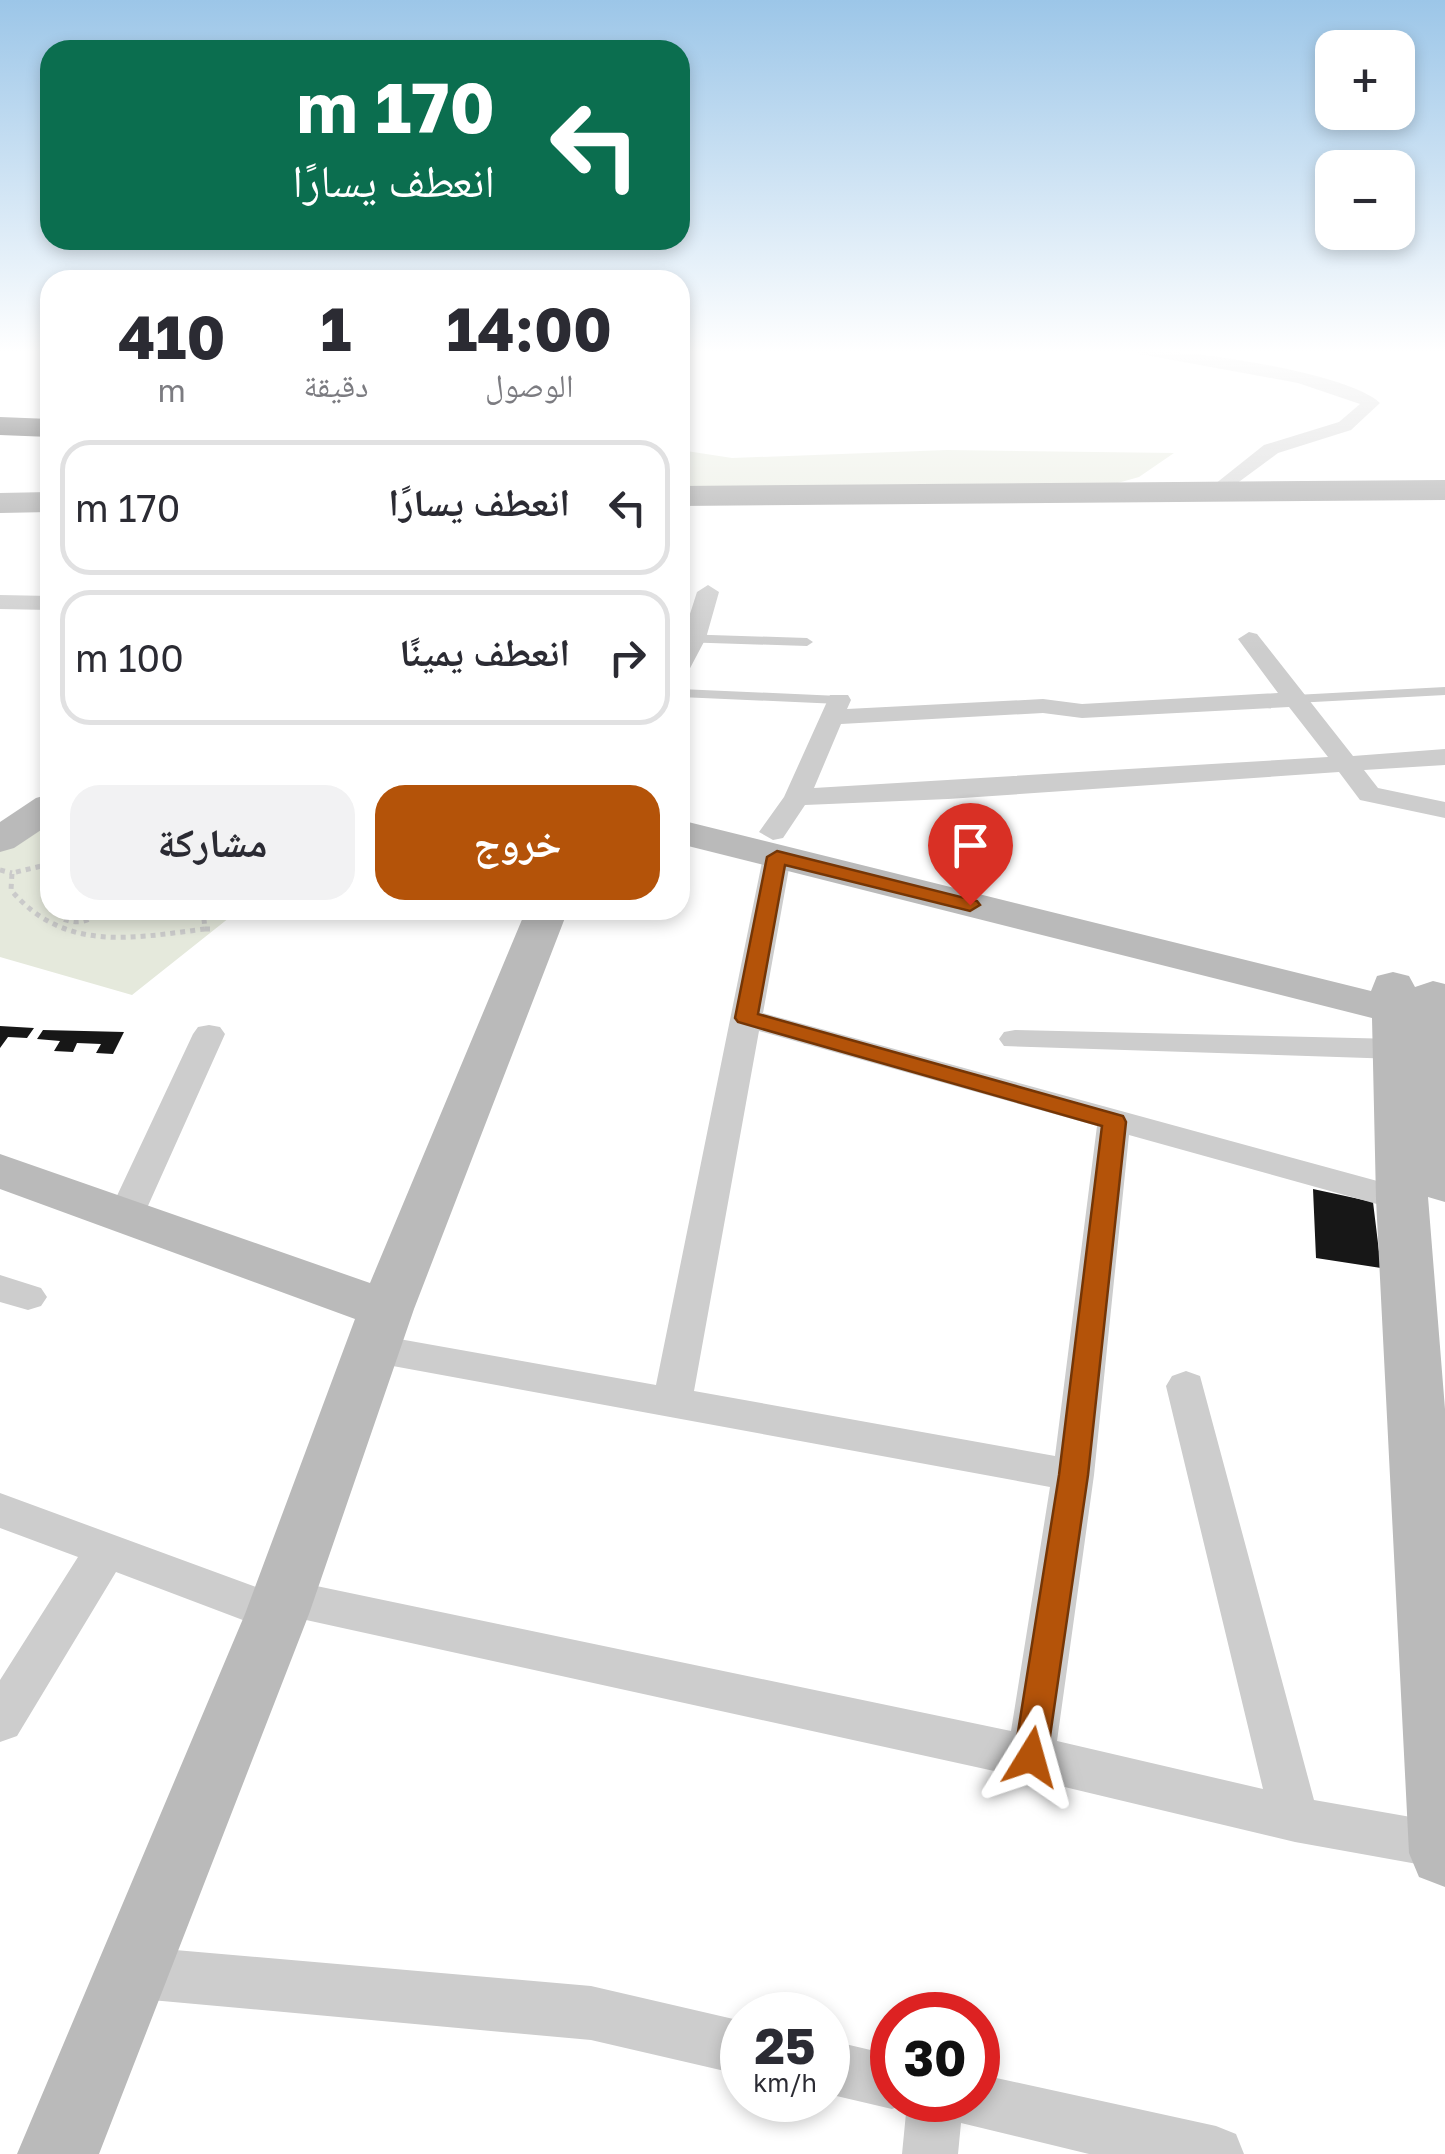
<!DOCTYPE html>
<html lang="ar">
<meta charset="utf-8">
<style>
body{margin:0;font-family:"Golos Text","Noto Naskh Arabic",sans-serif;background:#f2f2f3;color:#2b2b33;direction:rtl;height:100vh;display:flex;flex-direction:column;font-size:38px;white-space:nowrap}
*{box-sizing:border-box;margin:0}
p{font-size:32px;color:#7c7c81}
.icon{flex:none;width:55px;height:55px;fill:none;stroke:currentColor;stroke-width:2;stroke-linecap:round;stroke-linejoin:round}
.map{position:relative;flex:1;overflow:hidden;direction:ltr}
.drawer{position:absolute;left:40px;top:270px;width:650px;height:650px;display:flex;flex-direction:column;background:#fff;border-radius:30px;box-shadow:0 5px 15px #0003;direction:rtl}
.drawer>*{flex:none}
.banner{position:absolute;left:40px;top:40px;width:650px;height:210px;border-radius:30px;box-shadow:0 5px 15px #0003;direction:rtl;background:#0b6e4f;color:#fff;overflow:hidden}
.fabs{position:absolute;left:1315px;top:30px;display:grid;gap:20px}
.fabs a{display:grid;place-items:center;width:100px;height:100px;border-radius:20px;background:#fff;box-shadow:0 5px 15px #0003;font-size:50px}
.speed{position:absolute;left:720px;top:1992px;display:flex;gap:20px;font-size:50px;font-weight:700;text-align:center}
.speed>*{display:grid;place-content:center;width:130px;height:130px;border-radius:50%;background:#fff;box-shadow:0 5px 15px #0003;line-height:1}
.speed small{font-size:25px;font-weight:400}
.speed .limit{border:15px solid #d22;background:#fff;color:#111}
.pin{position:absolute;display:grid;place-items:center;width:85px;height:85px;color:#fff;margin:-102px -42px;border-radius:50% 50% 50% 0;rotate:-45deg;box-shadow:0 0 10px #0007}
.pin .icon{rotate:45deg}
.me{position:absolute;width:110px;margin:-55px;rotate:8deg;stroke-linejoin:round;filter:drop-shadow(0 0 8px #0008)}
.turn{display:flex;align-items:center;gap:35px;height:210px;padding:0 30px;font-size:45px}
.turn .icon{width:130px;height:130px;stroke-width:2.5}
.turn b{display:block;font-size:70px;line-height:85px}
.eta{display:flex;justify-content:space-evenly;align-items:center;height:170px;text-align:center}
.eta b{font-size:60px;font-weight:700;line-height:70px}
.action{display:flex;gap:20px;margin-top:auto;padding:20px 30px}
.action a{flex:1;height:115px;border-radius:30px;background:#b45309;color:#fff;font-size:40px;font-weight:700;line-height:115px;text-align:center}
.action a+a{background:#f2f2f3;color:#2b2b33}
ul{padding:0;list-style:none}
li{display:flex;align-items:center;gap:30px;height:135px;margin:0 20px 15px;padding:0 10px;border:5px solid #e1e1e2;border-radius:30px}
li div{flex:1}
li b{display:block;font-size:38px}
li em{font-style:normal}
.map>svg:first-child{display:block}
.green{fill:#e5e9dc}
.building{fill:#171717}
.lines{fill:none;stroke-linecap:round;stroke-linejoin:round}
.path{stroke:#cacaca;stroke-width:5;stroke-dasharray:5 5;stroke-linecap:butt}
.lane{fill:#cdcdcd;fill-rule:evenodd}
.street{fill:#cdcdcd;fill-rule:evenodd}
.secondary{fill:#bababa;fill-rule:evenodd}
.highway{fill:#979797;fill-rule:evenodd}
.route{fill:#b45309;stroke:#753606;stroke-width:2.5}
</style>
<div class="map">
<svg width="1445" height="2154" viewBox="0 0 1445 2154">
<rect width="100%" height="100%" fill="#fff"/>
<path class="green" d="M680,450L732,458L947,450L1174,453L1139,477L1107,486L680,493Z
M50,810V910H239L132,995L0,957V840Z"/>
<path class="building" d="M0,417L50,419V437L0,435Z
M0,1026L34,1028L27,1038L8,1037L0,1048Z
M43,1030L84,1031L124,1032L113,1054L96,1053L101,1044L77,1043L73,1052L54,1051L60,1041L37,1039Z
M1313,1189L1373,1202L1381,1268L1316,1258Z"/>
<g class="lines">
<path class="path" d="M50,864L12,873L11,890C64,953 132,938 205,929L203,910
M0,870L12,873
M62,910L63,919C77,924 90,923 100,910
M205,929H215"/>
<path class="lane" d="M680,634L807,638L813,642L807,646L680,642Z
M1445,687V695L1295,703L1289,699L1295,695Z
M680,689L839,696L845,700L839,704L680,697Z"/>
<path class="street" d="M1132,349C1181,349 1346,371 1380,403L1351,430L1278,453L1217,498L1210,496V488L1264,445L1339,422L1360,404L1298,383L1140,354Z
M708,585L719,592L706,638L688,672L680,674V645L697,592Z
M0,595L50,596V610L0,609Z
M1249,632L1257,634L1353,756L1445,749V765L1364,770L1378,788L1445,802V818L1360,800L1339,772L948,799L805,805L783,838L773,840L759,832L784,797L830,695H848L851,700L847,709L1043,699L1082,704L1278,693L1238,639ZM1289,707L1328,757L814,788L841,724L1043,713L1082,718Z
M777,849L791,857L763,1013L1414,1191L1420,1199L1414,1207L1402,1211L1129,1135L1094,1475L1057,1741L1263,1789L1166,1386L1172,1376L1186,1371L1200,1376L1314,1800L1445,1823V1869L1295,1842L1031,1779L297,1618L293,1627L277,1633L116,1572L17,1736L0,1742V1680L78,1557L0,1528V1493L264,1590L267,1584L283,1579L1011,1731L1050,1487L371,1362L357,1358L352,1348L357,1338L371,1334L656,1385L763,857ZM759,1031L1097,1126L1055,1456L694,1391Z
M209,1025L220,1027L225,1034L143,1217L138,1225L125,1229L112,1225L107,1217L193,1034L198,1027Z
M1015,1030L1397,1039L1408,1042L1413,1049L1408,1056L1397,1059L1004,1046L999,1039L1004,1032Z
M0,1275L41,1288L47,1297L41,1306L28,1310L0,1302Z
M129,1946L591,1986L742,2021V2075L591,2040L129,1998L110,1990L103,1972L110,1954Z
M828,2040L892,2055V2100H978V2074L1216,2126L1236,2134L1244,2154H1089L961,2123L958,2154H902L907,2103L892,2109L828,2094Z"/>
<path class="secondary" d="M50,794V824L14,848L0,852V822L36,798Z
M680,820L1371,991L1377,976L1393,972L1409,976L1415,987L1433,981L1445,984V1202L1428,1197L1445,1409V1887L1419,1877L1409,1853L1376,1199L1372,1018L680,844Z
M526,910H568L414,1309L309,1614L99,2154H17L245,1614L355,1319L0,1189V1154L370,1283Z"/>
<path class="highway" d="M1445,480V500L680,506V486Z
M50,492V512L0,513V493Z"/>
</g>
<linearGradient id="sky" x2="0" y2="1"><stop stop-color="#9cc6e8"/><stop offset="0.54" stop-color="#fff"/><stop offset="1" stop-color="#fff" stop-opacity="0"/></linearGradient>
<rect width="1445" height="651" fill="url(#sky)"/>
<path class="route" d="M777,851L977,901L980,905L970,911L785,865L758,1014L1123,1116L1126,1122L1088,1475L1047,1757L1043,1767L1031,1772L1019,1767L1014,1757L1059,1475L1102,1126L738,1022L735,1018L767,857Z"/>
</svg>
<div class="fabs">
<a>+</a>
<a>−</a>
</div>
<div class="speed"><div>25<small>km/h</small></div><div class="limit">30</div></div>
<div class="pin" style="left:970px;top:905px;background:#d93025"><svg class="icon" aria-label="arrive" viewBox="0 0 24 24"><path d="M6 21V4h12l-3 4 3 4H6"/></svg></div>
<svg class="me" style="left:1031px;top:1757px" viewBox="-20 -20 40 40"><path d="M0-17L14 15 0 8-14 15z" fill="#b45309" stroke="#fff" stroke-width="4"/></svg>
<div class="banner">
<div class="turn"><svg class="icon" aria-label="left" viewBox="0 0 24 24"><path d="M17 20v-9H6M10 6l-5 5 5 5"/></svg><div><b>170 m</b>انعطف يسارًا</div></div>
</div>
<section class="drawer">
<div class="eta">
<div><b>14:00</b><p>الوصول</p></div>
<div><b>1</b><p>دقيقة</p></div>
<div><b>410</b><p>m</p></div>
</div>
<ul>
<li><svg class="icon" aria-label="left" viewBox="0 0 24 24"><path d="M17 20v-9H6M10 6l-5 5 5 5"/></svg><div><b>انعطف يسارًا</b></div><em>170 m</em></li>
<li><svg class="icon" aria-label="right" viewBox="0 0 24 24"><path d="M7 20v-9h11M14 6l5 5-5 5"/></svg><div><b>انعطف يمينًا</b></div><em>100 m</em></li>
</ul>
<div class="action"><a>خروج</a><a>مشاركة</a></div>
</section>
</div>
